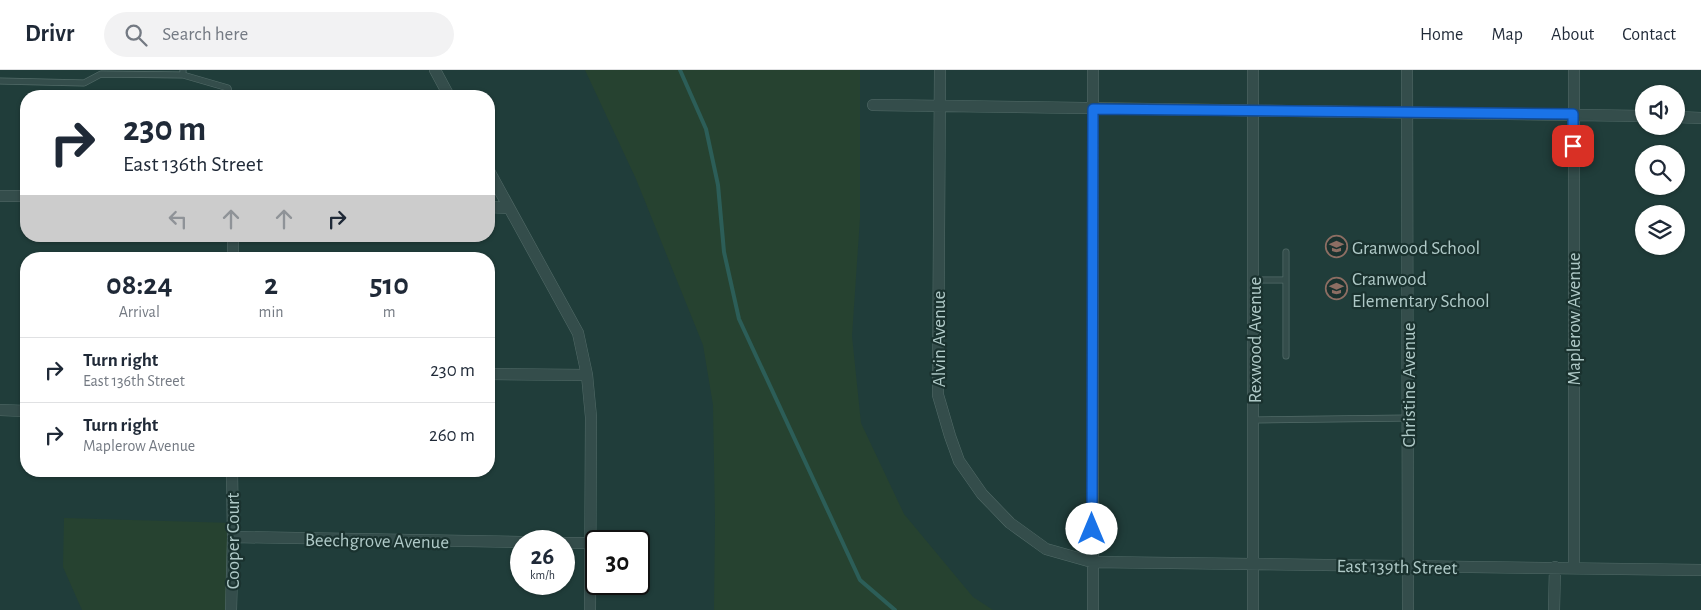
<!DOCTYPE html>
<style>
body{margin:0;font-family:"Alegreya Sans",sans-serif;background:#f2f2f3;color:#1f2937;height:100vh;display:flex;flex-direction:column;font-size:19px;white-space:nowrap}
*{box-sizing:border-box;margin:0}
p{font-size:16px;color:#747a83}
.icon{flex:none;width:28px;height:28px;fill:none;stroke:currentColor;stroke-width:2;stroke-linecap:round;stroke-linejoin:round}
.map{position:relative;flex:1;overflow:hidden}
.details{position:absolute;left:20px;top:182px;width:475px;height:225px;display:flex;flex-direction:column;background:#fff;border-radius:20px;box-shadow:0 1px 4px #0004}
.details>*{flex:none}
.hud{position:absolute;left:20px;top:20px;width:475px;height:152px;border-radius:20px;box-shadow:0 1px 4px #0004;background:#fff;color:#1f2937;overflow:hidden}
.fabs{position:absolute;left:1635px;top:15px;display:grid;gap:10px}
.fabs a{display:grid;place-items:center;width:50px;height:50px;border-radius:50%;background:#fff;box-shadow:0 1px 4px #0004;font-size:25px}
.speed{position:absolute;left:510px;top:460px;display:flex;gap:10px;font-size:25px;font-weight:700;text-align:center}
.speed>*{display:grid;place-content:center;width:65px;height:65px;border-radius:50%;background:#fff;box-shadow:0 1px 4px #0004;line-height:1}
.speed small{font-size:12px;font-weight:400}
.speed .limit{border:2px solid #111;border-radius:8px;background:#fff;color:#111}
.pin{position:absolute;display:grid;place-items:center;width:42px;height:42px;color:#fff;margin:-21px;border-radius:10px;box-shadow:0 2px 8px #0006}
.me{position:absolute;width:55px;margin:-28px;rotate:0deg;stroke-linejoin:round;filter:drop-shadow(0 0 4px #0008)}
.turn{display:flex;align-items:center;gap:18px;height:105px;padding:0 20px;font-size:22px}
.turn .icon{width:65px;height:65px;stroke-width:2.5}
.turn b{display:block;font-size:35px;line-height:42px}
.lanes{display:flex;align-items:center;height:48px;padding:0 20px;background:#0003;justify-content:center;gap:25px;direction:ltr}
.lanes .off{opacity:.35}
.eta{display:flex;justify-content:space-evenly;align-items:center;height:85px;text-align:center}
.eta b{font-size:30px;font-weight:600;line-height:35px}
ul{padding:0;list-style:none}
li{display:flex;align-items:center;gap:15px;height:65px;padding:0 20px;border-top:1px solid #e0e1e3}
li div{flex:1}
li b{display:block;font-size:19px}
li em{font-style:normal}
header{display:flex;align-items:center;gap:30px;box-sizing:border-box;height:70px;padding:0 25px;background:#fff;border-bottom:1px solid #e0e1e3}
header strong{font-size:24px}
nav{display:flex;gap:28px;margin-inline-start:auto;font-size:18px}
.search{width:350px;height:45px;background:#f2f2f3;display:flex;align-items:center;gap:12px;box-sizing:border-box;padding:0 18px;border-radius:28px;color:#747a83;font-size:19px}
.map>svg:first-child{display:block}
.green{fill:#264230}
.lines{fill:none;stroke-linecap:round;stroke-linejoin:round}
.stream{stroke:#2c5e58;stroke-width:4}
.lane-casing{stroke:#526b68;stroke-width:7}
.street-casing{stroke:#526b68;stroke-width:12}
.lane{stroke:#344d4b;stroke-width:5.5}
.street{stroke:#344d4b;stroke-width:11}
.route-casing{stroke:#114b97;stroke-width:12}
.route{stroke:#1a73e8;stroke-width:9}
.labels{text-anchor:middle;stroke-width:4.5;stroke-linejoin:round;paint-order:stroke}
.poi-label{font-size:19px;fill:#afc9c7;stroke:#1a322f;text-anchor:start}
.street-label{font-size:19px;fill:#afc9c7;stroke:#1a322f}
</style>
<header>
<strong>Drivr</strong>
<div class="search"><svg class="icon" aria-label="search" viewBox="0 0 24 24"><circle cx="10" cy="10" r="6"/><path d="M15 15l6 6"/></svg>Search here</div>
<nav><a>Home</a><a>Map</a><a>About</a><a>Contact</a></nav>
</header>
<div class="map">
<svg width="1701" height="540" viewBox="0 0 1701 540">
<rect width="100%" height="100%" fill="#203d3a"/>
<path class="green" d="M585,0H860V148L852,266L861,353L904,444L973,527L993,540H714L715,449L713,335L703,275L636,109Z
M64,448L233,453L231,540H82L63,497Z"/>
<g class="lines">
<path class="stream" d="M680,0L706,59L718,115L724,182L739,249L860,510L895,540"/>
<defs>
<path id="lane" d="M183,5L228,18L230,26
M0,11L84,13L101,4L183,5V0
M1254,210H1286V286
M1286,210V182
M1254,350L1408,348"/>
<path id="street" d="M435,0L449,26
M940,0L938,325L950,366L959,391L982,424L1010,453L1046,479L1092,492L1701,500
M1093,0V540
M1407,0L1408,540
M1574,0V498
M873,35L1644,46
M1676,47L1701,48
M489,101L578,263L587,305L591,347L590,540
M0,126H26
M489,137L508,138
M233,189V166
M489,304L587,305
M0,340L26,341
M233,467L521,472
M564,473H591
M231,540L233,467L232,401
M1253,540V0
M1554,540L1555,497"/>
</defs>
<use href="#lane" class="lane-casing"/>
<use href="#street" class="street-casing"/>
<use href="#lane" class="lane"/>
<use href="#street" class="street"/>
</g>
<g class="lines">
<defs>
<path id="route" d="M1092,459L1093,39L1573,44V76"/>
</defs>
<use href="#route" class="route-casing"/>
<use href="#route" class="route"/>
</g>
<defs>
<symbol id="school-ring" viewBox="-11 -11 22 22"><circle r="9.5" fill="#1a322f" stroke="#8d6e63" stroke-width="1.5"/><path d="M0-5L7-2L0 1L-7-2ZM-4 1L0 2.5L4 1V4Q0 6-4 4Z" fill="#8d6e63"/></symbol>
</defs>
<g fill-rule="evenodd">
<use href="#school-ring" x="1324" y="164" width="25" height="25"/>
<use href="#school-ring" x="1324" y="206" width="25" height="25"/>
</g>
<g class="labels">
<g class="poi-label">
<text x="1352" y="184">Granwood School</text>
<text x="1352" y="215">Cranwood<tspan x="1352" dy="22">Elementary School</tspan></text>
</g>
<g class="street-label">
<text transform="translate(1573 249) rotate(-90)" y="7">Maplerow Avenue</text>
<text transform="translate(938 269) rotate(-90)" y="7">Alvin Avenue</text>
<text transform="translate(1254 270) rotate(-90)" y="7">Rexwood Avenue</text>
<text transform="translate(1408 315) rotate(-90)" y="7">Christine Avenue</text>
<text transform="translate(377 470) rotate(1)" y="7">Beechgrove Avenue</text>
<text transform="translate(232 471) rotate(-90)" y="7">Cooper Court</text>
<text transform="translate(1397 496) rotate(1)" y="7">East 139th Street</text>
</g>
</g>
</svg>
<div class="fabs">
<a><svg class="icon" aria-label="sound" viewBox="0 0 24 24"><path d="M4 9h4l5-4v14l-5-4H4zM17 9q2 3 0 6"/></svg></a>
<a><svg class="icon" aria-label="search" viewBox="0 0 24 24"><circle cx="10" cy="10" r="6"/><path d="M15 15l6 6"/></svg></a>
<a><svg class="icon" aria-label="layers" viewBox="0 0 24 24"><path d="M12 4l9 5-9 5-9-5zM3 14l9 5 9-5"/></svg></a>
</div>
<div class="speed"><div>26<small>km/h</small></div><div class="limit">30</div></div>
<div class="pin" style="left:1573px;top:76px;background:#d93025"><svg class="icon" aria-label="arrive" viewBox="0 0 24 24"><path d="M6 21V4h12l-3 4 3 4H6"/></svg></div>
<svg class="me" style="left:1092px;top:459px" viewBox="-20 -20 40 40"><circle r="19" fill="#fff"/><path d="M0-13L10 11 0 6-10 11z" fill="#1a73e8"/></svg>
<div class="hud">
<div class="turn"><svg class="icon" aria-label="right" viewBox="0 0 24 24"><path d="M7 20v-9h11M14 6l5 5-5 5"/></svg><div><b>230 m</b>East 136th Street</div></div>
<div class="lanes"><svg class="icon off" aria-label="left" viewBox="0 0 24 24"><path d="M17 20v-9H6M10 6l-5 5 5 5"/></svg><svg class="icon off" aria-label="ahead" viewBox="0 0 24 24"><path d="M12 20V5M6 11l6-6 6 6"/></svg><svg class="icon off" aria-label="ahead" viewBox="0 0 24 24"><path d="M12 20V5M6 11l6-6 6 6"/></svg><svg class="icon" aria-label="right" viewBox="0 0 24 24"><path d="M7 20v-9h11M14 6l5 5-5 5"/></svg></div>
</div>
<section class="details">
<div class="eta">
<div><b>08:24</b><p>Arrival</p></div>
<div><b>2</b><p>min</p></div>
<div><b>510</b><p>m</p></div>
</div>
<ul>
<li><svg class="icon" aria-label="right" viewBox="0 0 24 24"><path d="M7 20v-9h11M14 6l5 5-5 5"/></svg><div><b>Turn right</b><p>East 136th Street</p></div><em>230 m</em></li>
<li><svg class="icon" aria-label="right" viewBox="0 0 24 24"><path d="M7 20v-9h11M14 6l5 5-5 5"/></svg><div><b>Turn right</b><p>Maplerow Avenue</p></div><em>260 m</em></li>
</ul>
</section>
</div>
